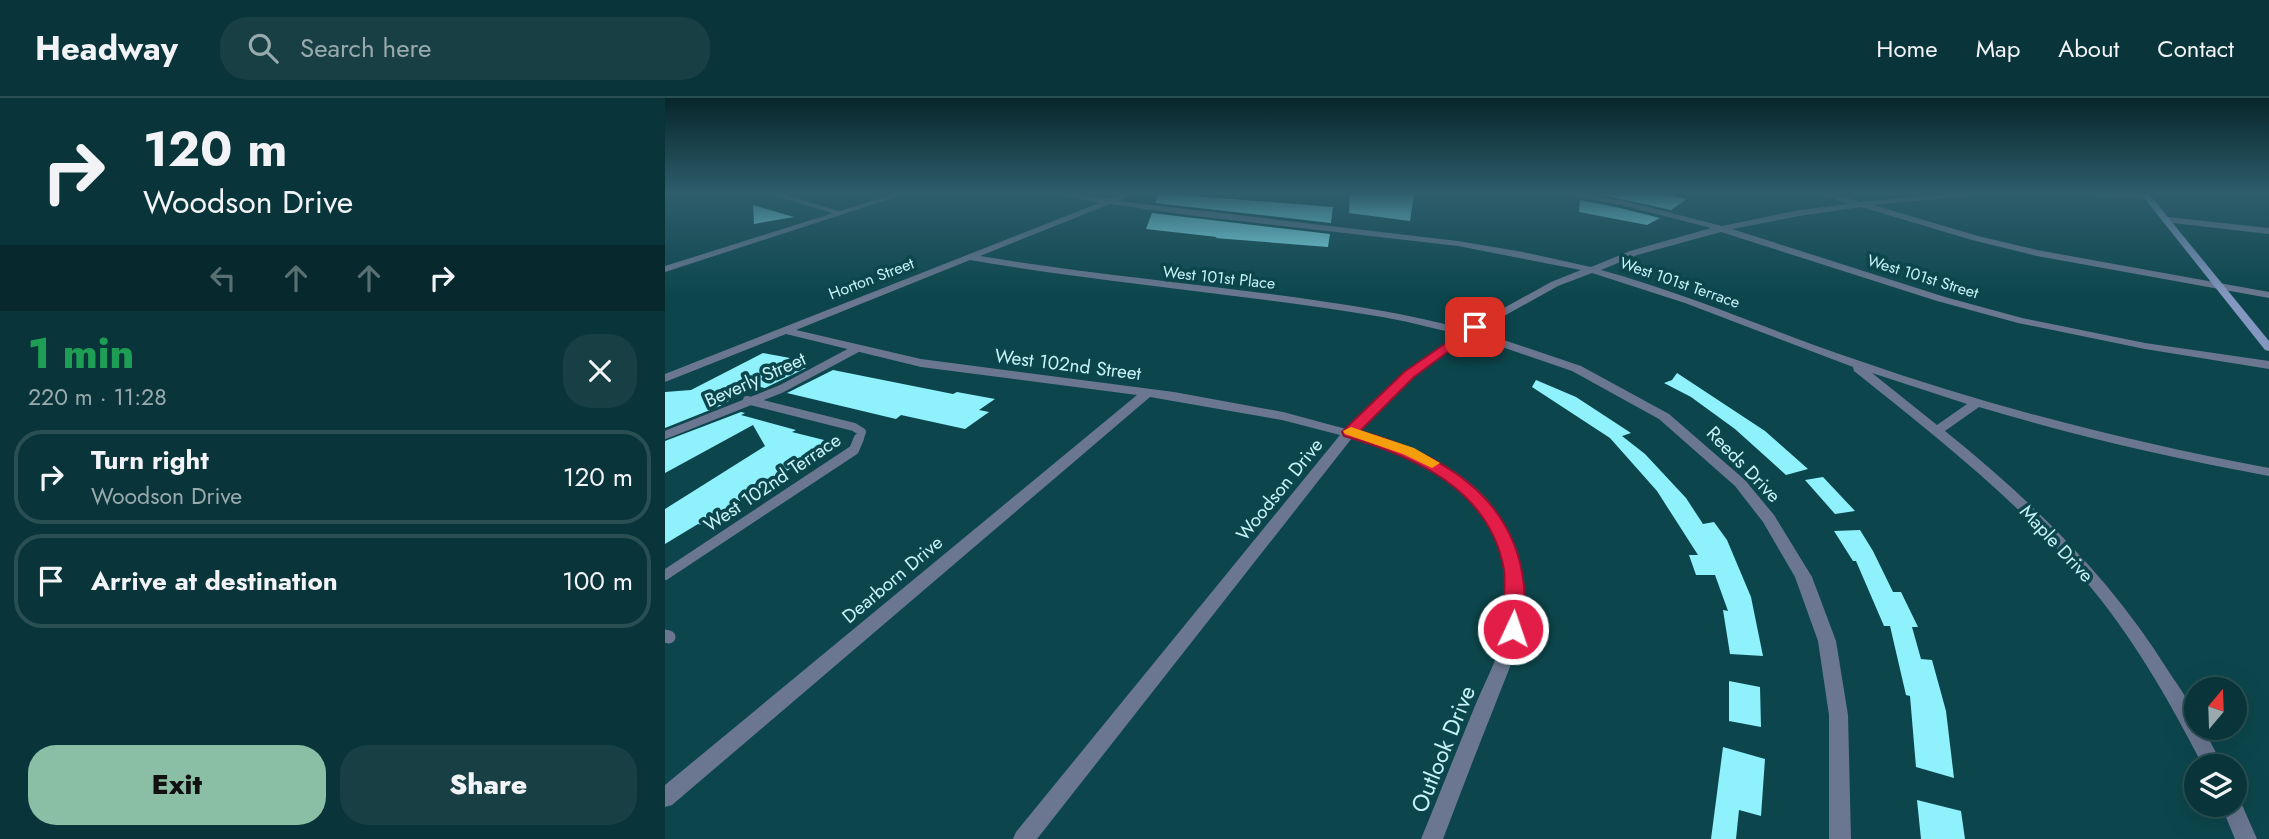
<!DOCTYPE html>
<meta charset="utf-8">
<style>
body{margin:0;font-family:Jost,sans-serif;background:#173f44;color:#f1f3f6;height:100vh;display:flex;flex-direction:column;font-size:26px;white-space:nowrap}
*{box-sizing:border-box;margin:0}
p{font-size:23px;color:#99aaae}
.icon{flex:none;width:38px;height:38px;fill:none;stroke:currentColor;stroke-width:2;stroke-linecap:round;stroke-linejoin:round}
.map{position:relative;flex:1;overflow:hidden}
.sheet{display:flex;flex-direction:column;background:#093439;width:665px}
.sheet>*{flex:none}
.hud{background:#093439;color:#f1f3f6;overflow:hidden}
.needle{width:46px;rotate:19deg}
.buttons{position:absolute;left:1519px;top:579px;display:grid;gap:14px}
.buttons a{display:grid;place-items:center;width:63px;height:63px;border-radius:50%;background:#093439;box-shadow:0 7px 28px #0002,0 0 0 2px #294f53;font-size:35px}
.pin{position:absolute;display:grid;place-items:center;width:60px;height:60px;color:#fff;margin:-30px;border-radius:14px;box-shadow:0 4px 10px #0006}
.me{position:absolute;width:77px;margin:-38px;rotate:3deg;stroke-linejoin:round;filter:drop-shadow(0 0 5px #0008)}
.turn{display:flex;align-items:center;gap:24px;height:147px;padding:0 28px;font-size:32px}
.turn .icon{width:91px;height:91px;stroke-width:2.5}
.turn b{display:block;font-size:49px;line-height:60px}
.lanes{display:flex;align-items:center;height:66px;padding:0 28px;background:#0003;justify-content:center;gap:35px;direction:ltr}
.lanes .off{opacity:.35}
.round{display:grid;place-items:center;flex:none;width:74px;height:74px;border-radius:28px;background:#173f44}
.headline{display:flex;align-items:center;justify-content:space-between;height:119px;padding:0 28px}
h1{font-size:42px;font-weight:800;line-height:52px;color:#1e9e55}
.button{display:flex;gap:14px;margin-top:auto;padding:14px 28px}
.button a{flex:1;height:80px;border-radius:28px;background:#8abfa5;color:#111;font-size:28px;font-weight:800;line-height:80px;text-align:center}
.button a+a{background:#173f44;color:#f1f3f6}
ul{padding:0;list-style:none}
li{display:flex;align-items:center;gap:21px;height:94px;margin:0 14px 10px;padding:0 14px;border:4px solid #294f53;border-radius:28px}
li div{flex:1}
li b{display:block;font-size:26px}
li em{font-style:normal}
header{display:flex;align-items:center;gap:42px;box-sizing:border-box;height:98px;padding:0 35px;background:#093439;border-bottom:2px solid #294f53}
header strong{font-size:33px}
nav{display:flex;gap:38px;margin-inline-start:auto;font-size:24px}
.search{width:490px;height:63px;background:#173f44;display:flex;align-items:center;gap:18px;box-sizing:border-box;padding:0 24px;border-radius:28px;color:#99aaae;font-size:26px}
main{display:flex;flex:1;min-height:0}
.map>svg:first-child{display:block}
.building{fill:#8ef1fc}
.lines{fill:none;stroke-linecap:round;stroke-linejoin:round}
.service-far2{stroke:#6b7791;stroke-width:8}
.service-far1{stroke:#6b7791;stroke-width:10}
.service{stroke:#6b7791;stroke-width:13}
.minor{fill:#6b7791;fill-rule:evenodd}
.tertiary{fill:#6b7791;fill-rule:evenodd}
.secondary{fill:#8497c0;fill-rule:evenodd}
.route{fill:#e11d48;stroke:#92132f;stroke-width:2}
.slow{fill:#f59e0b}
.labels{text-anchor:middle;stroke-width:7;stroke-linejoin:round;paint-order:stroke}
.far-street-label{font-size:16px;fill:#c5f3f8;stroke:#0c464c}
.street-label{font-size:19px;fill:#c5f3f8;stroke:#0c464c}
.near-street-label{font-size:23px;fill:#c5f3f8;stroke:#0c464c}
</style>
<header>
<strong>Headway</strong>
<div class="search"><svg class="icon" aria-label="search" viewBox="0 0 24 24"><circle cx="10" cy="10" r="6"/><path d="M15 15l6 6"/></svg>Search here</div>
<nav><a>Home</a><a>Map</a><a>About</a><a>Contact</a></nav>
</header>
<main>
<section class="sheet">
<div class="hud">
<div class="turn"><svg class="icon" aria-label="right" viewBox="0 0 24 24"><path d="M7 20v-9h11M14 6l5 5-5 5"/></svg><div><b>120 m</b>Woodson Drive</div></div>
<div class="lanes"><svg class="icon off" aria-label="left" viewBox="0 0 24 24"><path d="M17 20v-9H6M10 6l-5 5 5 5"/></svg><svg class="icon off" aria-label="ahead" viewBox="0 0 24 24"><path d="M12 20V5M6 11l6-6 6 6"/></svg><svg class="icon off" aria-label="ahead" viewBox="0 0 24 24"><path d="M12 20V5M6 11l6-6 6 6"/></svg><svg class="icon" aria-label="right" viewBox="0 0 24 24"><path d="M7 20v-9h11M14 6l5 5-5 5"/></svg></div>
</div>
<div class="headline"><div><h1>1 min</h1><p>220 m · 11:28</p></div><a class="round"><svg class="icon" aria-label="close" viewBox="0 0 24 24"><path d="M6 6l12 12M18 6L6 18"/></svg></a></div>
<ul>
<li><svg class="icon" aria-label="right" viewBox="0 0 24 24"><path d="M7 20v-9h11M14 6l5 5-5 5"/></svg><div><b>Turn right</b><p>Woodson Drive</p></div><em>120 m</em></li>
<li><svg class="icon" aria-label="arrive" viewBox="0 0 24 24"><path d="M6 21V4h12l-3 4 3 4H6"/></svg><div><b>Arrive at destination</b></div><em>100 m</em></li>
</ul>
<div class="button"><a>Exit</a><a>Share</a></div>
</section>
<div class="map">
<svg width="1604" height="741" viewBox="0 0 1604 741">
<rect width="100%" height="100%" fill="#0c464c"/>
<path class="building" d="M505,96L668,109L666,125L490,105L493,97Z
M685,96H749L745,123L684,115Z
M933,96H1000L1022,101L1006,112Z
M915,102L955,110L995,120L982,127L914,114Z
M88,107L129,119L89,126Z
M487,115L665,136L663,149L550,140L552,139L481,131Z
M98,255L125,260L115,265L141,270L100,290L90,288L55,308L0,330V294L26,292Z
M168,272L288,296L292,294L330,301L314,312L324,314L300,331L236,317L231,321L122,295Z
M1012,275L1100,333L1143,371L1121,377L1070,331L1026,299L999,285L1007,282Z
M871,282L911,299L966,335L957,338L980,356L1021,400L1038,426L1049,424L1062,442L1086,499L1098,558L1065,556L1058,512L1063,513L1050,477H1031L1024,457H1033L992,393L945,340L867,289Z
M76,314L80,315L76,317L131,332L127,334L167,344L37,427L33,426L0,446V411L100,348L88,327L0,375V343Z
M1158,379L1190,413L1170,416L1140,382Z
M1195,432L1208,453L1228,494H1236L1253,529H1247L1256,561L1267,562L1281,613L1289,680L1251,669L1245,598L1241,597L1225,528H1219L1191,463H1188L1169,433Z
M1064,583L1095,589L1096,629L1064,623Z
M1058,649L1100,661L1096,718L1074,712L1071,741H1046Z
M1252,702L1296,713L1300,741H1256Z"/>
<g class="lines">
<path class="service-far2" d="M82,302L189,329L197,334L194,342
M0,337L116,291L191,251"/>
<path class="service-far1" d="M0,477L189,352L194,340"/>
<path class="service" d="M0,538L4,539"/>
<path class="minor" d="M105,96H117L180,115L173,117Z
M395,96C410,95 424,99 440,100C449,101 457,96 467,96L453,103L793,143L858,154L926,169L965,153L1046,130L956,107L908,98L904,96H919L956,102L1057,128L1134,112L1184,106L1156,96H1167L1196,104L1280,96H1307L1303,98L1208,107L1313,138L1372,152L1604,194V200L1372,158L1307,142L1196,109L1134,118L1067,131L1280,199L1357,220L1480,245L1604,263V271L1480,251L1353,225L1272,203L1056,134L972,157L936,172C1024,196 1106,233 1192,262C1327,309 1464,344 1604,370V378C1506,360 1410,338 1314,309L1280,333C1367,403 1445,479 1504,574C1515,591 1531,610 1531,630H1538L1558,668H1538C1504,602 1467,537 1418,480C1351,401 1269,337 1189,273L1188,269L1020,205L927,175L893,188L812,233L916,268L1004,316L1080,382L1109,417L1147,479L1171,543L1183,617L1186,741H1164V617L1153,543L1130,479L1098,424L1070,388L994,321L907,273L805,238L751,277L693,334C746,348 810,372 838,424C842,432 844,441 848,449C858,474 862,504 856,532C851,558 839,583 830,607C812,652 795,696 778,741H756C775,695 793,649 812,603C822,580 836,554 840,528C855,419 782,366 687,340L372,741H348L351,734L675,337L617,322L485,299L7,707L0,709V687L472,297L256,269L121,236L0,284V276L434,105ZM445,106L530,118L793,148L916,172L886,184L801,231C771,224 742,217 712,212C580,189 447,180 315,158ZM305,162C440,185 576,196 711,218C738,222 766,230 794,236L743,272L681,331L618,314L509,294L256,261L131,232ZM1207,275L1302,306L1272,327Z
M1425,96C1442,95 1472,91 1487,99L1483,101L1429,98Z
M1502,119L1604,130V136L1499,124V120Z
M1570,698L1574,700L1592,741H1570L1556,707H1570Z"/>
<path class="tertiary" d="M229,96H240L0,174V168Z"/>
<path class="secondary" d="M1476,96H1484L1604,243V253L1600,252Z"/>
</g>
<linearGradient id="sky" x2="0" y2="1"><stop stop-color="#07262a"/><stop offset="0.48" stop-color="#2e5d6c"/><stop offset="1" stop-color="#2e5d6c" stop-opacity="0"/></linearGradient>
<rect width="1604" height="199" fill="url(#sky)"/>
<path class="route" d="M810,225L814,226V231L749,279L695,333C774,355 850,397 859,488C860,502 862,523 855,536L848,538L841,536C834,524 842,489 839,472C825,391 749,358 679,338L677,334L739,274Z"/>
<path class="slow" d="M686,329L749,350L775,365L767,370L738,356L680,336L678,333Z"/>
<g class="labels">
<g class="far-street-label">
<text transform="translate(1258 178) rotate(17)" y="6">West 101st Street</text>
<text transform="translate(554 179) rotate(6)" y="6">West 101st Place</text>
<text transform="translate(206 180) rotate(-21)" y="6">Horton Street</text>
<text transform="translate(1015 184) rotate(19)" y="6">West 101st Terrace</text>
</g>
<g class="street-label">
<text transform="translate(403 266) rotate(7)" y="7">West 102nd Street</text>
<text transform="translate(90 281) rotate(-24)" y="7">Beverly Street</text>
<text transform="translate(1079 366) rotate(46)" y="7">Reeds Drive</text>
<text transform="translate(107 384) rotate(-34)" y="7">West 102nd Terrace</text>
<text transform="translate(614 391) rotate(-51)" y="7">Woodson Drive</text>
<text transform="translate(1392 445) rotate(47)" y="7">Maple Drive</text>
<text transform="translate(227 481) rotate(-40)" y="7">Dearborn Drive</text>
</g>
<g class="near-street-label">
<text transform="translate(778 651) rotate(-68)" y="8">Outlook Drive</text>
</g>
</g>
</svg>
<div class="buttons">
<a><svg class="needle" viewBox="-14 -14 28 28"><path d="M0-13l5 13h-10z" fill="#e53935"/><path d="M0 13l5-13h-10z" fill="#99aaae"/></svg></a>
<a><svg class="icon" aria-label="layers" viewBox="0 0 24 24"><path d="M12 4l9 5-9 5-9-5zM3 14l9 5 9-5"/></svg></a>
</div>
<div class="pin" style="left:810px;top:229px;background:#d93025"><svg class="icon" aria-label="arrive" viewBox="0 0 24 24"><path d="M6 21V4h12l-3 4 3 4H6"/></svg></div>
<svg class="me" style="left:848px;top:531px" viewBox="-20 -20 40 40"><circle r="17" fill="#e11d48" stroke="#fff" stroke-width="3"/><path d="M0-11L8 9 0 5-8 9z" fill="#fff"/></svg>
</div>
</main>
